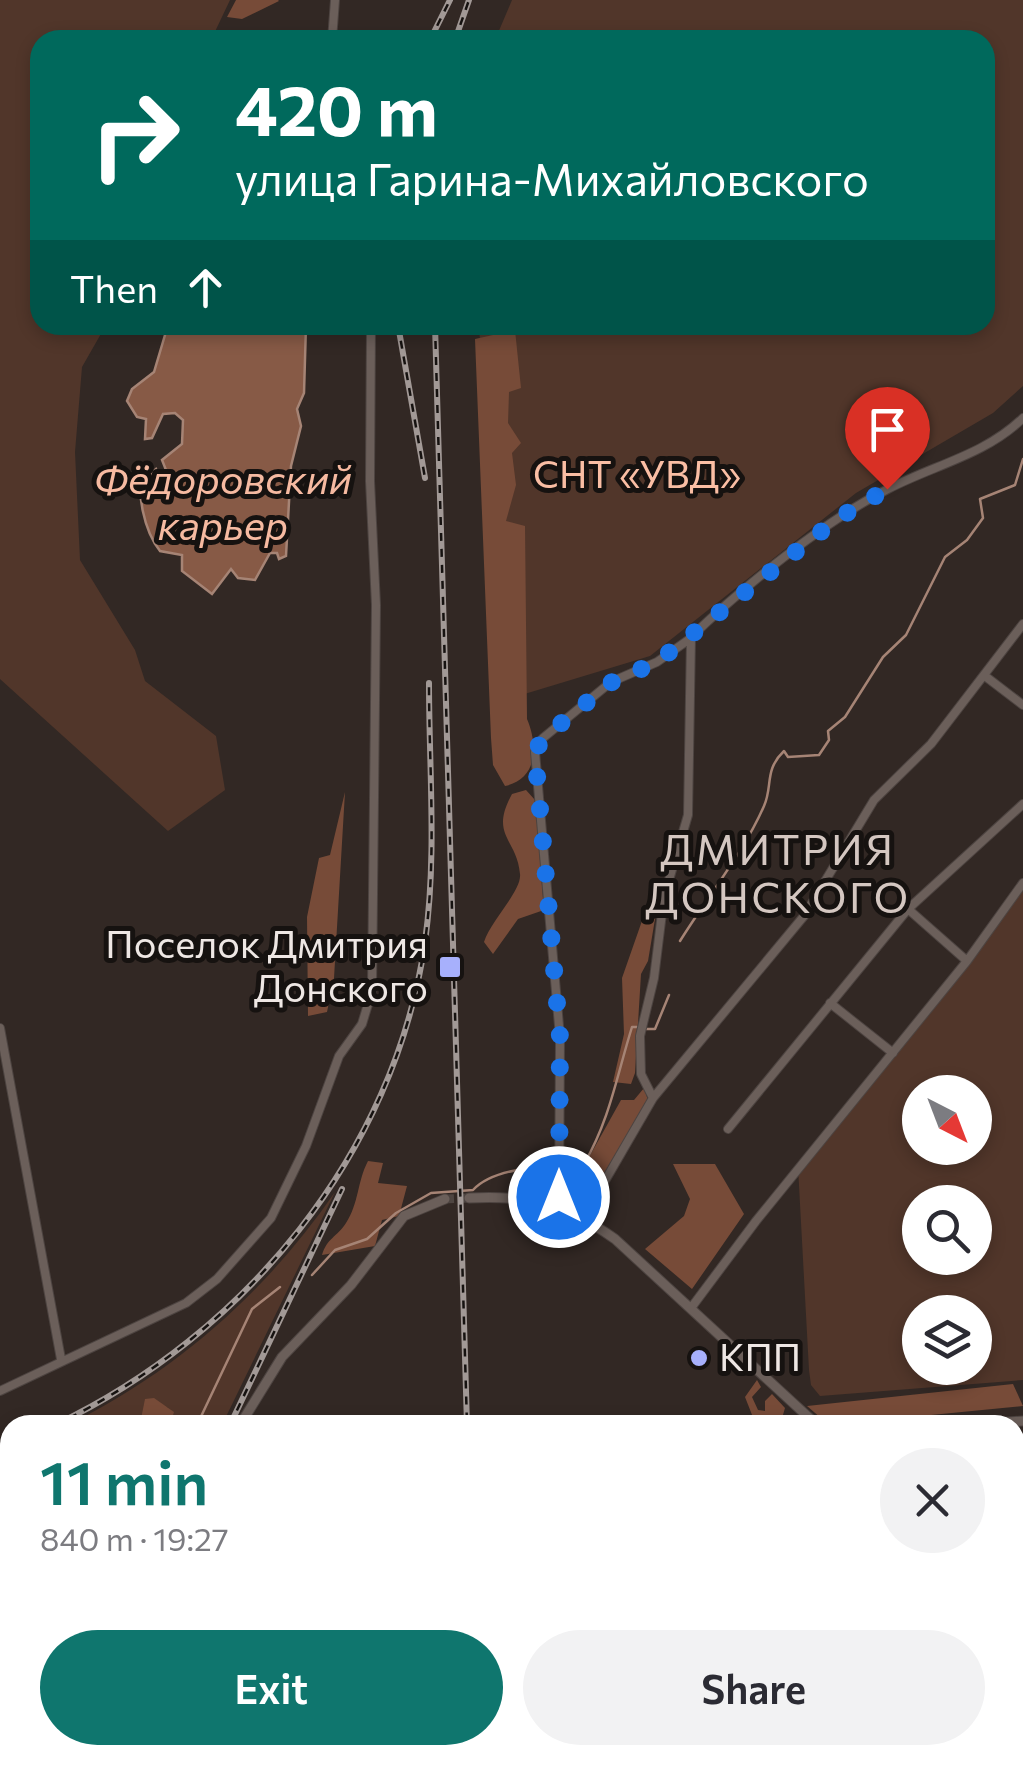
<!DOCTYPE html>
<meta charset="utf-8">
<style>
body{margin:0;font-family:Commissioner,sans-serif;background:#f2f2f3;color:#2b2b33;height:100vh;display:flex;flex-direction:column;font-size:38px;white-space:nowrap}
*{box-sizing:border-box;margin:0}
p{font-size:32px;color:#7c7c81}
.icon{flex:none;width:55px;height:55px;fill:none;stroke:currentColor;stroke-width:2;stroke-linecap:round;stroke-linejoin:round}
.map{position:relative;flex:1;overflow:hidden}
.panel{position:absolute;left:0px;top:1415px;width:1025px;height:350px;display:flex;flex-direction:column;background:#fff;border-radius:30px 30px 0 0;box-shadow:0 5px 15px #0003}
.panel>*{flex:none}
.guide{position:absolute;left:30px;top:30px;width:965px;height:305px;border-radius:30px;box-shadow:0 5px 15px #0003;background:#00695c;color:#fff;overflow:hidden}
.needle{width:65px;rotate:138deg}
.controls{position:absolute;left:902px;top:1075px;display:grid;gap:20px}
.controls a{display:grid;place-items:center;width:90px;height:90px;border-radius:50%;background:#fff;box-shadow:0 5px 15px #0003;font-size:50px}
.pin{position:absolute;display:grid;place-items:center;width:85px;height:85px;color:#fff;margin:-102px -42px;border-radius:50% 50% 50% 0;rotate:-45deg;box-shadow:0 0 10px #0007}
.pin .icon{rotate:45deg}
.me{position:absolute;width:110px;margin:-55px;rotate:0deg;stroke-linejoin:round;filter:drop-shadow(0 0 8px #0008)}
.turn{display:flex;align-items:center;gap:35px;height:210px;padding:0 40px;font-size:45px}
.turn .icon{width:130px;height:130px;stroke-width:2.5}
.turn b{display:block;font-size:70px;line-height:85px}
.then{display:flex;align-items:center;height:95px;padding:0 40px;background:#0003;gap:20px;font-size:38px}
.round{display:grid;place-items:center;flex:none;width:105px;height:105px;border-radius:52px;background:#f2f2f3}
.summary{display:flex;align-items:center;justify-content:space-between;height:170px;padding:0 40px}
h1{font-size:60px;font-weight:600;line-height:75px;color:#0f766e}
.cta{display:flex;gap:20px;margin-top:auto;padding:20px 40px}
.cta a{flex:1;height:115px;border-radius:60px;background:#0f766e;color:#fff;font-size:40px;font-weight:600;line-height:115px;text-align:center}
.cta a+a{background:#f2f2f3;color:#2b2b33}
.map>svg:first-child{display:block}
.green{fill:#51362a;fill-rule:evenodd}
.forest{fill:#774b38}
.water{fill:#875a46;stroke:#a68475;stroke-width:2.5}
.lines{fill:none;stroke-linecap:round;stroke-linejoin:round}
.stream{stroke:#a68475;stroke-width:2.5}
.tertiary-tunnel{stroke:#4e4541;stroke-width:9;stroke-dasharray:9 4.5;stroke-linecap:butt}
.minor-casing{stroke:#4d4441;stroke-width:10}
.tertiary-casing{stroke:#4d4441;stroke-width:11}
.minor{stroke:#6b5f5a;stroke-width:8}
.tertiary{stroke:#6b5f5a;stroke-width:9}
.rail-casing{stroke:#a29996;stroke-width:6}
.rail{stroke:#161210;stroke-width:2.5;stroke-dasharray:8;stroke-linecap:butt}
.route{stroke:#1a73e8;stroke-width:18;stroke-dasharray:0 32.4}
.poi-dot{fill:#a7b0fc;stroke:#161210;stroke-width:4}
.labels{text-anchor:middle;stroke-width:10;stroke-linejoin:round;paint-order:stroke}
.park-label{font-size:38px;fill:#fabea4;stroke:#161210}
.poi-label{font-size:38px;fill:#eee7e4;stroke:#161210;text-anchor:end}
.water-label{font-size:40px;font-style:italic;fill:#f6baa1;stroke:#161210}
.quarter-label{font-size:42px;letter-spacing:2.5px;fill:#d4c7c1;stroke:#161210}
</style>
<div class="map">
<svg width="1023" height="1765" viewBox="0 0 1023 1765">
<rect width="100%" height="100%" fill="#322824"/>
<path class="green" d="M0,0H230L211,40H40V325H106L82,367L75,452L80,560L135,650L145,681L216,736L225,790L168,831L0,679Z
M512,0H1023V386L993,413L856,493L650,656L501,701L479,325H985V40H495Z
M1023,890V1380L820,1396L811,1385L809,1370L798,1167ZM920,1092H975V1148H920ZM920,1202H975V1258H920ZM920,1312H975V1368H920Z
M335,1192L222,1425H170L173,1412L167,1407L146,1405L141,1420L131,1418L132,1425H68C177,1371 266,1292 335,1192Z
M10,1450V1726L0,1694V1453Z
M18,1755H65L61,1765H18Z"/>
<path class="forest" d="M236,0H278L279,1L242,19L227,17Z
M515,330L521,388L509,392L508,423L521,443L512,453L516,485L506,521L525,526L527,719C538,745 538,779 505,786L493,765L491,738L475,339Z
M526,790L535,800L544,910L518,919L493,954L484,942C491,920 522,891 520,874C517,838 489,836 512,794Z
M345,792L334,978L327,1012L308,1016L307,917L319,858L330,855Z
M643,918L655,919L648,961L641,974L635,1073L631,1084L613,1082L624,1034L622,978Z
M644,1088L648,1100L586,1208L576,1201L583,1168L621,1100H634Z
M368,1161L383,1163L378,1183L407,1186L399,1216L382,1220L375,1246L322,1255C327,1238 337,1237 346,1223C359,1203 357,1182 368,1161Z
M673,1164H715L744,1214L692,1289L645,1249L684,1216L690,1199Z
M757,1380L761,1387L752,1397L758,1410L765,1411V1401L772,1394L785,1408L780,1425H756L745,1397Z
M1013,1384L1023,1406L829,1425L807,1406Z
M154,1398L174,1412L170,1425H132L131,1418L141,1419L145,1399Z"/>
<path class="water" d="M168,325H306L304,393L297,409L301,426L291,466L286,556L279,559L277,553H270L255,580L238,578L231,569L212,594L182,571V555L160,551C144,531 136,492 142,466L146,465L148,476L156,469L159,475L166,470L162,460L182,444L183,420L175,413L163,414L152,438L145,439L146,419L137,417L127,401L132,389L154,372Z"/>
<g class="lines">
<path class="stream" d="M680,941C708,896 744,852 764,806C773,786 764,770 784,751L788,757L819,755L829,740L828,731L845,717L883,657L906,635L945,557L967,540L983,518L980,499L1015,485L1023,459
M645,1029H655L669,995
M312,1275L335,1250L367,1239L396,1213L431,1193L473,1190C496,1165 552,1167 584,1164C610,1119 617,1075 632,1027H637
M197,1425L252,1309L280,1287"/>
<path class="tertiary-tunnel" d="M445,1199L469,1198"/>
<defs>
<path id="minor" d="M332,40L335,0
M985,676L1023,705
M908,909L967,961
M830,1003L893,1053
M0,1028L61,1359
M653,1098L641,1074L640,1036L654,978L664,897L688,815L691,637C742,588 824,521 888,489C934,465 985,455 1023,418
M728,1129L908,909L1023,804
M559,1205L560,1037L535,752L543,738L611,682L657,662L691,638
M584,1217L653,1098L804,916L874,800L931,744L1023,624
M691,1308L756,1221L967,961L1023,883
M0,1391L186,1303L217,1279L271,1218L306,1146L339,1056L362,1024L372,991L376,605L370,481L371,325
M909,1765L912,1755"/>
<path id="tertiary" d="M469,1198C532,1195 564,1203 615,1239L817,1425
M240,1425L282,1357L351,1285L404,1216L445,1199
M966,1425L1023,1421
M105,1765L109,1755"/>
</defs>
<use href="#minor" class="minor-casing"/>
<use href="#tertiary" class="tertiary-casing"/>
<use href="#minor" class="minor"/>
<use href="#tertiary" class="tertiary"/>
<defs>
<path id="rail" d="M430,40L450,0
M455,40L469,0
M398,325L425,478
M435,325L467,1425
M55,1425C244,1335 395,1154 425,942C437,856 429,770 429,683
M230,1425L342,1189
M0,1446L10,1442
M0,1734L7,1765
M474,1755V1765
M68,1765L73,1755"/>
</defs>
<use href="#rail" class="rail-casing"/>
<use href="#rail" class="rail"/>
</g>
<g class="lines">
<path class="route" d="M559,1197L560,1037L535,752L543,738L612,682L657,662L837,519L887,489"/>
</g>
<g class="poi-dot">
<rect x="438" y="955" width="24" height="24" rx="5"/>
<circle cx="699" cy="1358" r="10"/>
</g>
<g class="labels">
<g class="park-label">
<text x="637" y="488">СНТ «УВД»</text>
</g>
<g class="poi-label">
<text x="428" y="958">Поселок Дмитрия<tspan x="428" dy="44">Донского</tspan></text>
<text x="719" y="1371" text-anchor="start">КПП</text>
</g>
<g class="water-label">
<text x="223" y="494">Фёдоровский<tspan x="223" dy="46">карьер</tspan></text>
</g>
<g class="quarter-label">
<text x="778" y="865">ДМИТРИЯ<tspan x="778" dy="48">ДОНСКОГО</tspan></text>
</g>
</g>
</svg>
<div class="controls">
<a><svg class="needle" viewBox="-14 -14 28 28"><path d="M0-13l5 13h-10z" fill="#e53935"/><path d="M0 13l5-13h-10z" fill="#7c7c81"/></svg></a>
<a><svg class="icon" aria-label="search" viewBox="0 0 24 24"><circle cx="10" cy="10" r="6"/><path d="M15 15l6 6"/></svg></a>
<a><svg class="icon" aria-label="layers" viewBox="0 0 24 24"><path d="M12 4l9 5-9 5-9-5zM3 14l9 5 9-5"/></svg></a>
</div>
<div class="pin" style="left:887px;top:489px;background:#d93025"><svg class="icon" aria-label="arrive" viewBox="0 0 24 24"><path d="M6 21V4h12l-3 4 3 4H6"/></svg></div>
<svg class="me" style="left:559px;top:1197px" viewBox="-20 -20 40 40"><circle r="17" fill="#1a73e8" stroke="#fff" stroke-width="3"/><path d="M0-11L8 9 0 5-8 9z" fill="#fff"/></svg>
<div class="guide">
<div class="turn"><svg class="icon" aria-label="right" viewBox="0 0 24 24"><path d="M7 20v-9h11M14 6l5 5-5 5"/></svg><div><b>420 m</b>улица Гарина-Михайловского</div></div>
<div class="then">Then<svg class="icon" aria-label="ahead" viewBox="0 0 24 24"><path d="M12 20V5M6 11l6-6 6 6"/></svg></div>
</div>
<section class="panel">
<div class="summary"><div><h1>11 min</h1><p>840 m · 19:27</p></div><a class="round"><svg class="icon" aria-label="close" viewBox="0 0 24 24"><path d="M6 6l12 12M18 6L6 18"/></svg></a></div>
<div class="cta"><a>Exit</a><a>Share</a></div>
</section>
</div>
